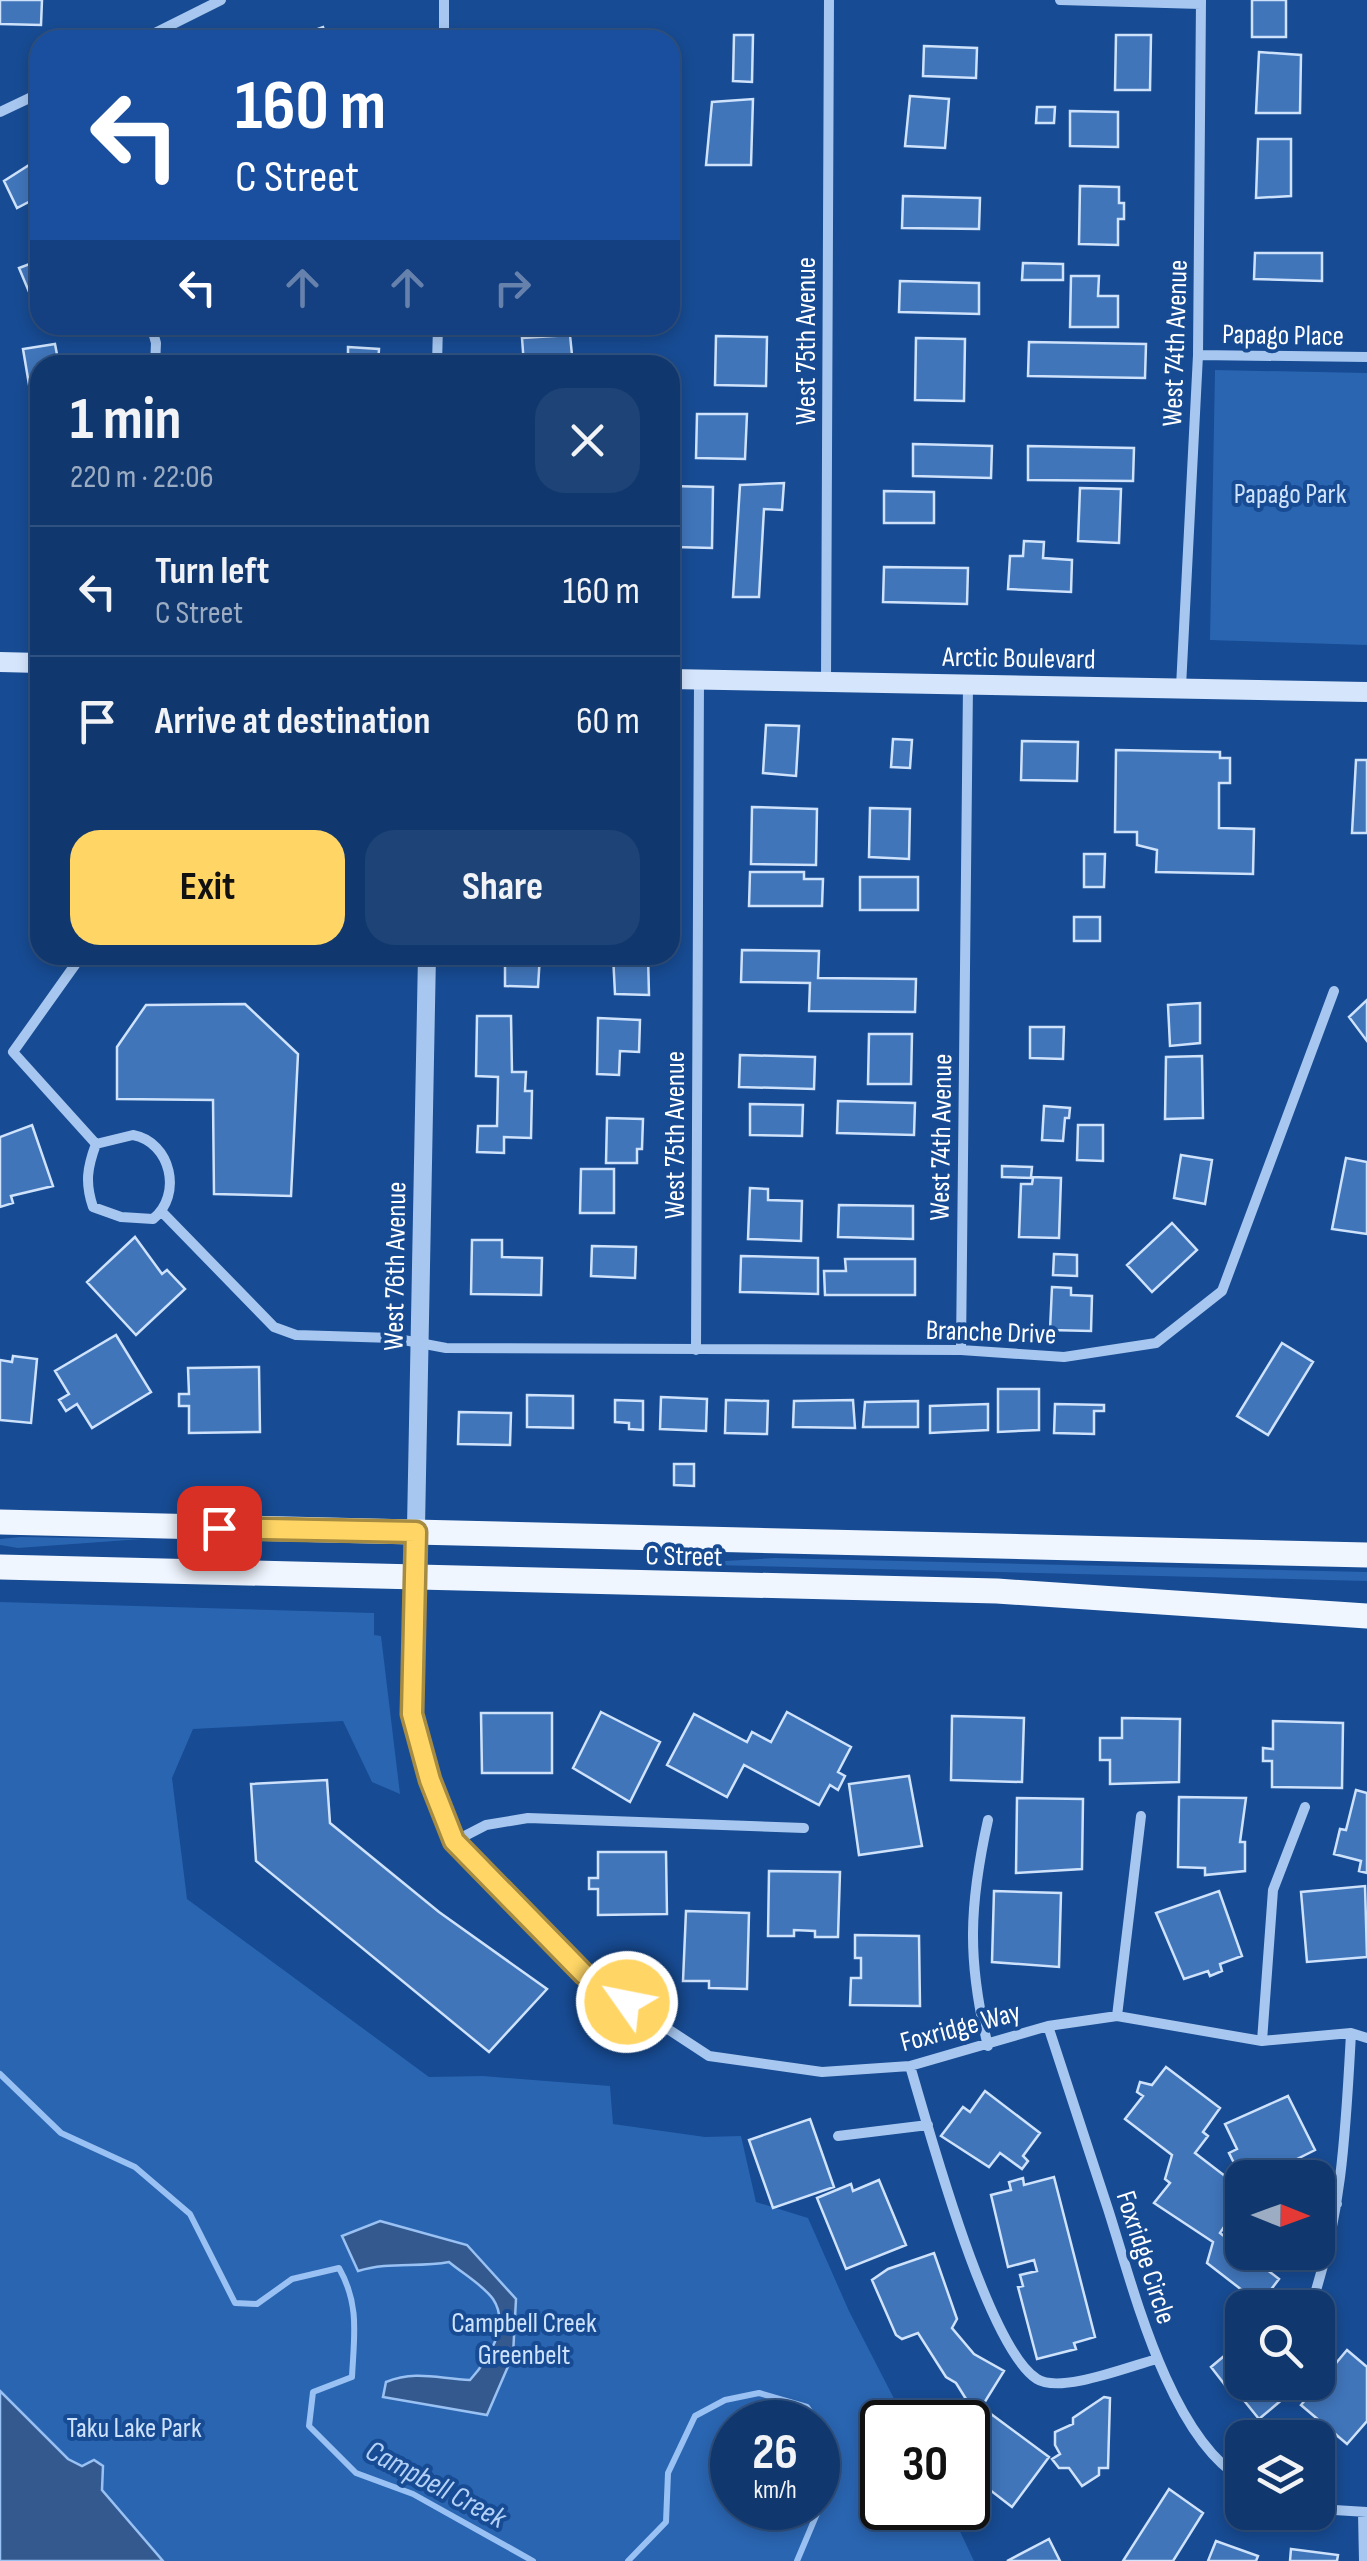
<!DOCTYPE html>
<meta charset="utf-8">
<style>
body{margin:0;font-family:"Sofia Sans Condensed",sans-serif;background:#1e4376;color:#f1f3f6;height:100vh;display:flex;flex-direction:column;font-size:38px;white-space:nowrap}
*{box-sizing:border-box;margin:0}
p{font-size:32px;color:#9cacc2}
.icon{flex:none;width:55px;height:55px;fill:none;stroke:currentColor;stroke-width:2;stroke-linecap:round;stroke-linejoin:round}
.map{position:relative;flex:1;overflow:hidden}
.panel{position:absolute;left:30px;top:355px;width:650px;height:610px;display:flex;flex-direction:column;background:#11386e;border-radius:30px;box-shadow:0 5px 15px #0003,0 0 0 2px #305281}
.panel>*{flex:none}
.banner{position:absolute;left:30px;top:30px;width:650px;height:305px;border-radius:30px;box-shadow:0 5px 15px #0003,0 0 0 2px #305281;background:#1a4fa0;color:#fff;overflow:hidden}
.needle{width:65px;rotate:91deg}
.fabs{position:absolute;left:1225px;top:2160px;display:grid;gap:20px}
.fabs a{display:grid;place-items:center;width:110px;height:110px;border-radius:20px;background:#11386e;box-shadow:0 5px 15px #0003,0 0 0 2px #305281;font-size:50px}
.speed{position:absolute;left:710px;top:2400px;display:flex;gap:20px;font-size:50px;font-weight:700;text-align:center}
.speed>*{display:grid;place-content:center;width:130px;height:130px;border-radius:50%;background:#11386e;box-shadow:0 5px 15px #0003,0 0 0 2px #305281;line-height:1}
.speed small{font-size:25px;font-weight:400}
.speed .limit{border:5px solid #111;border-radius:15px;background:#fff;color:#111}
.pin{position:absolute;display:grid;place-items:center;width:85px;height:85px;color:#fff;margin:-42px;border-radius:20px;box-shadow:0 5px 15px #0006}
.me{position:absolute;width:110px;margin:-55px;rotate:303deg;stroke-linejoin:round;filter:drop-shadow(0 0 8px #0008)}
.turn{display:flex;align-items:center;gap:35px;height:210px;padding:0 40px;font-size:45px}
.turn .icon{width:130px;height:130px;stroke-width:2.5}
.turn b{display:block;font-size:70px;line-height:85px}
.lanes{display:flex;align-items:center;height:95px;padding:0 40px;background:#0003;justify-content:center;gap:50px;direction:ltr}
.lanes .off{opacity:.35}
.round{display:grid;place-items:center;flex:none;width:105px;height:105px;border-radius:30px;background:#1e4376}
.overview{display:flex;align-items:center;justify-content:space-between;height:170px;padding:0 40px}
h1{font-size:60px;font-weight:700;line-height:75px}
.button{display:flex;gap:20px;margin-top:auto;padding:20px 40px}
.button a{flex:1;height:115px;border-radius:30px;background:#ffd666;color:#111;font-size:40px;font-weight:700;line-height:115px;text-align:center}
.button a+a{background:#1e4376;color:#f1f3f6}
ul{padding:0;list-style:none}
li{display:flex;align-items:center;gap:30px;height:130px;padding:0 40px;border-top:2px solid #305281}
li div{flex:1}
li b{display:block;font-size:38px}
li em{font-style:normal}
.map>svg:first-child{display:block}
.green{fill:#2a65b1;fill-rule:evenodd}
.water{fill:#33598e;stroke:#9ac1f3;stroke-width:2.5}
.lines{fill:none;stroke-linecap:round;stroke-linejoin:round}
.stream{stroke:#9ac1f3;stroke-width:6}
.building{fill:#4075ba;stroke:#cee2fb;stroke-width:2.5}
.minor{stroke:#a7c7f0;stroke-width:10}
.tertiary{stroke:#a7c7f0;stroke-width:18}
.secondary{stroke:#d5e5fb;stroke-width:20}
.primary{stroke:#f0f6ff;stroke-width:25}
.route-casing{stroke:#a68b42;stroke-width:25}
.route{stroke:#ffd666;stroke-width:18}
.labels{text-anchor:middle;stroke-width:8;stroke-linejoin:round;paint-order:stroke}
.street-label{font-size:28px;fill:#fff;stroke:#174b93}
.park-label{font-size:28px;fill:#cee2fb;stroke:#174b93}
.water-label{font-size:30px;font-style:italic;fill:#b3d1f7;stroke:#174b93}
</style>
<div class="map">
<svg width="1367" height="2561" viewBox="0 0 1367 2561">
<rect width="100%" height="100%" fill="#174b93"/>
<path class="green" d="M1215,370L1367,373V645L1210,640Z
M21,1537L142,1539L18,1548L0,1545V1539Z
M775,1558L1367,1572V1581L673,1564Z
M0,1602L374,1613V1635L381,1636L400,1794L372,1782L343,1721L193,1729L172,1778L187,1899L429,2077L483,2076L610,2086L613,2124L705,2137L741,2136L756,2202L808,2218L849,2311L906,2422H882V2508H949L974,2561H0ZM732,2422H818V2508H732Z"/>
<path class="water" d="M380,2221L467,2245L516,2299L513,2355L487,2415L383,2397L386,2382C416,2370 439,2379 470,2380C487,2361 511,2326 493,2299C483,2285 462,2273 449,2262C418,2268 389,2261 358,2271L342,2236Z
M0,2391L68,2459L82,2466L94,2460L103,2466L102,2490L163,2561H0Z"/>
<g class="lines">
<path class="stream" d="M0,2074L61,2133L135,2167L190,2214L235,2303L257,2304L292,2279L339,2268C360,2305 354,2336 352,2377L313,2392L309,2426L356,2473L413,2494L533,2561
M628,2561L666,2522L668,2473L695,2416L725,2400L759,2393L807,2407L831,2442L829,2485L797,2561"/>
</g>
<path class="building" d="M0,0H42L41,25L0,24Z
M1252,0H1286V37H1252Z
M323,27L327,40H287Z
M532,32H562V40H532Z
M734,35H753L752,82L733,81Z
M1116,35H1151L1150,90H1115Z
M924,46L977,48L976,78L923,76Z
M1259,52L1301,55L1300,113H1256Z
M910,96L949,99L945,148L905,146Z
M753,99L751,165H706L712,102Z
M1037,107H1055L1054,123H1036Z
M1070,111L1118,112V147L1070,146Z
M1258,139H1291V196L1256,198Z
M40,158V196L17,208L4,181Z
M1080,186L1119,187V203H1124V219H1118V245L1079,244Z
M903,196L980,198L979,229L902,228Z
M1255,253H1322V281L1254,279Z
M40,260V318L19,268Z
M1023,263L1063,264V280H1022Z
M1071,276H1099L1098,296H1118V327H1070Z
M900,281L979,283V314L899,312Z
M345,325H388L387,334L344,328Z
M570,335L573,365H524L522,338Z
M716,336L767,337L766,386L715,385Z
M916,338L965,339L964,401L915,400Z
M1029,342L1146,344L1145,378L1028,376Z
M55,344L59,365H40V425L36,426L23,349Z
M348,347L379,349L378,365H348Z
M697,414H747L745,459L696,458Z
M913,444L992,446L991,478L913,476Z
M1028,446L1134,448L1133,481L1028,480Z
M784,483L782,510L764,509L759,597H733L740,485Z
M670,486L713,487L712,548L676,547V515H670Z
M1080,488L1121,489L1119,543L1078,541Z
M884,491L934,492V523H884Z
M1024,541L1044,542L1043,558L1072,560L1071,592L1008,589L1010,556H1023Z
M884,567L968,568L967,604L883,602Z
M766,725L799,726L796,776L763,773Z
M893,739L912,740L910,768L891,767Z
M1022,741L1078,742L1077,781L1021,780Z
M1116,750L1220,752V758H1230V783H1219V828L1254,829L1253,874L1156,872L1157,850L1137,845V832H1115Z
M1356,760H1367V833H1352Z
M752,807L817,809L816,865L751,864Z
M870,808L910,809L909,859L869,857Z
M1084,854H1105L1104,887H1084Z
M750,872H804V879H823L822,906H749Z
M860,877H918V910H860Z
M1074,917H1100V941H1074Z
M742,950L819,951L818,978L916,979L915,1012L809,1011L810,983L741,982Z
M505,955H540L538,987L505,986Z
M613,955H648L649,995L615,994Z
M1367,1000V1041L1349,1017Z
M1200,1003V1043L1170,1046L1168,1005Z
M245,1004L298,1054L291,1196L214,1194L213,1100L117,1099V1047L146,1005Z
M477,1016H511L512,1072H526L525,1091H532L531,1138L504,1137V1153L477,1152L478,1126H497L498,1077L476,1076Z
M598,1018L640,1020L639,1052L620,1051L619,1075L597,1074Z
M1030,1027H1064L1063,1059L1030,1058Z
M869,1034H912L911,1084H868Z
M740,1055L815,1057L814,1089L739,1087Z
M1202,1056L1203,1118L1165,1119L1166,1057Z
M838,1101L915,1103L914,1135L837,1133Z
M750,1104L803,1105L802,1136L750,1135Z
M1044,1106L1070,1108L1069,1118H1065L1063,1141L1042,1140Z
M607,1118L643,1119L642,1149H637V1163H606Z
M32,1125L53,1186L11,1196L13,1203L0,1207V1137Z
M1078,1125H1103V1161L1077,1160Z
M1181,1155L1212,1160L1205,1204L1174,1198Z
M1346,1158L1367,1162V1234L1332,1229Z
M1002,1166L1032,1167L1031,1177L1061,1178L1059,1238L1019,1237L1021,1184H1032L1033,1178L1002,1177Z
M581,1169H614V1213H580Z
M750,1188L768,1189V1200L802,1201L801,1241L748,1239Z
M839,1205L913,1206V1239L838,1237Z
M1172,1223L1197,1250L1152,1292L1127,1265Z
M135,1237L162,1274L167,1270L185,1289L136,1335L87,1282Z
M472,1240H502V1257L542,1258L541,1295L471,1294Z
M592,1246L636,1247L635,1278L591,1276Z
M1054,1254L1077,1255V1276L1053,1275Z
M741,1256L818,1258V1294L740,1292Z
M845,1259H915V1295H825L824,1271H846Z
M1052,1287L1071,1288V1295L1092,1296L1091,1331L1050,1330Z
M116,1335L151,1392L92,1428L77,1404L66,1411L59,1400L69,1394L55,1371Z
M1282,1343L1313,1362L1268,1435L1237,1416Z
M13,1356L37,1359L31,1423L0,1420V1360L12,1362Z
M259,1367L260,1432L189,1433V1406H179V1394H189L188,1368Z
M998,1389H1039V1430L998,1432Z
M527,1395L573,1396V1428L527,1427Z
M661,1397L707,1399L706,1431L660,1429Z
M615,1400L643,1401V1430L629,1429V1423L615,1422Z
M726,1400L768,1401L767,1434L725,1433Z
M853,1400L855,1428L793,1427L794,1401Z
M918,1401V1427H863L865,1402Z
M988,1404V1430L930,1433V1406Z
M1055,1404L1104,1405V1411H1094V1434L1054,1433Z
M459,1412L511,1413L510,1445L458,1444Z
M674,1464H694V1486L674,1485Z
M601,1712L660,1742L630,1802L573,1768Z
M787,1712L851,1747L838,1772L845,1776L838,1790L830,1785L819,1805L744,1765L727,1797L667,1765L694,1714L747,1742L752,1732L771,1742Z
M481,1713H552V1773H482Z
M952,1716L1024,1718L1022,1782L951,1780Z
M1122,1718L1180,1719L1179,1782L1110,1784V1760H1100V1738H1122Z
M1273,1721L1343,1723L1342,1788L1272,1787V1761H1263V1748L1273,1749Z
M909,1776L922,1846L859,1855L849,1784Z
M327,1780L330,1823L439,1912L547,1989L489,2052L256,1861L251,1784Z
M1356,1790L1367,1793V1873L1359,1871L1361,1861L1334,1854L1340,1829L1346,1830Z
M1179,1797L1246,1798L1240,1842H1245V1871L1205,1875V1868L1178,1867Z
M1017,1798L1083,1799L1082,1869L1016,1873Z
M598,1852H666L667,1914L598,1915V1889H589V1878H598Z
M769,1871L840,1872L838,1937H815V1931L794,1930V1936H768Z
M1365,1886L1367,1957L1307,1962L1301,1892Z
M994,1891L1061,1893L1059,1967L992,1962Z
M1219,1891L1242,1956L1220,1964L1222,1971L1210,1976L1208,1971L1184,1979L1156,1913Z
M686,1911L749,1913L747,1989L709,1988V1981H683Z
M855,1935L919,1936L920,2006L850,2005L851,1978H861V1958H855Z
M1166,2067L1220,2108L1203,2132L1208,2136L1195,2153L1242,2189V2203L1231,2217L1236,2220L1234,2230L1224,2227L1220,2233L1279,2279L1260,2304L1207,2263L1213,2242L1154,2203L1170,2183L1165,2179L1172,2155L1125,2119L1143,2096L1137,2092L1140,2082L1152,2085Z
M985,2091L1040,2133L1023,2156L1028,2161L1022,2169L1000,2153L989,2167L941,2136L963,2107L970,2112Z
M1288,2096L1315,2150L1277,2169L1273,2161L1250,2173L1244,2160L1235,2165L1229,2153L1237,2149L1225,2124Z
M810,2119L834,2187L773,2208L749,2140Z
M1054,2177L1095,2337L1074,2343L1076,2349L1037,2359L1018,2287L1023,2286L1020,2275L1037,2271L1034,2260L1008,2267L991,2195L1011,2190L1009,2182L1023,2178L1024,2185Z
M879,2180L906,2245L846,2269L817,2198L851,2184L853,2191Z
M934,2253L957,2319L952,2328L974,2354L1004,2371L981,2408L966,2399L956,2383L946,2377L918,2333L902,2339L896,2335L872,2280L888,2269Z
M1242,2341V2382H1303L1259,2419L1229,2382L1225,2385L1211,2367Z
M1347,2350L1367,2367V2421L1347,2444L1301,2405Z
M1104,2397L1110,2398L1108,2468H1099V2475L1082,2486L1069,2468H1059L1052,2459L1060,2454L1055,2445V2432L1073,2424V2418Z
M991,2414L1049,2457L1012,2507L968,2473V2446Z
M1169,2489L1203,2513L1173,2561H1123Z
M1049,2539L1060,2561H1007Z
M1216,2541L1258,2556L1256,2561H1208Z
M1291,2549L1338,2555L1337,2561H1290Z"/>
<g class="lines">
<path class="minor" d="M1060,0L1201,4
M141,40L221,0
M444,40V0
M0,112L40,93
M151,325L156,343L155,365
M1198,355L1367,357
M437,365L438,325
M826,682L829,0
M1181,687L1198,355L1201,0
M82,955L13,1052L96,1144
M133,1135C171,1142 183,1195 153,1219L121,1217L93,1207C85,1183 87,1168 96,1144Z
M162,1212L274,1327L296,1335L393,1338L446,1348L961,1350L1064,1357L1156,1343L1222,1291L1334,991
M696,1350L699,680
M961,1350L968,684
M415,1580L411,1714L429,1780L455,1841L584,1974L709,2056L822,2072L910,2066L1048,2026L1117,2016L1262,2041L1351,2033L1367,2038
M455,1841L486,1825L528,1818L804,1828
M1117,2016L1141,1816
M1048,2026C1068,2087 1088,2148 1108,2209C1133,2287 1169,2436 1242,2479
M1262,2041L1273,1890L1305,1807
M988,2046C967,1961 969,1905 988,1820
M910,2066C929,2129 987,2347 1037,2379C1060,2394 1130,2366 1157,2359
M838,2136L928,2125
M1318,2202L1337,2204
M1310,2308C1342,2219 1346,2127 1351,2033
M1318,2509L1367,2512
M1363,2513L1364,2561"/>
<path class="tertiary" d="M415,1579L427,955"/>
<path class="secondary" d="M0,662L40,663
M670,679L1367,692"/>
<path class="primary" d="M0,1522L1367,1555
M0,1567L997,1591L1367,1616"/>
</g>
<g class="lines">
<defs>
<path id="route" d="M219,1528L416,1532L412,1714L430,1780L454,1841L584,1974L627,2002"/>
</defs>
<use href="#route" class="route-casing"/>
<use href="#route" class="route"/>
</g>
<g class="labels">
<g class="street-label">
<text transform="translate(1283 334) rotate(1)" y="10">Papago Place</text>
<text transform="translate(805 341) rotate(-90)" y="10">West 75th Avenue</text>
<text transform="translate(1174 343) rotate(-88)" y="10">West 74th Avenue</text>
<text transform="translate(1019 657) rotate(1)" y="10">Arctic Boulevard</text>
<text transform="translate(674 1135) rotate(-90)" y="10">West 75th Avenue</text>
<text transform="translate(940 1137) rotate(-89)" y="10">West 74th Avenue</text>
<text transform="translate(394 1266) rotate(-89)" y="10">West 76th Avenue</text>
<text transform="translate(991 1331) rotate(2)" y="10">Branche Drive</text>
<text transform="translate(684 1555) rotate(1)" y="10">C Street</text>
<text transform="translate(960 2026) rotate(-15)" y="10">Foxridge Way</text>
<text transform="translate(1147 2257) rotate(72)" y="10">Foxridge Circle</text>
</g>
<g class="park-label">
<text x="1290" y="503">Papago Park</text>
<text x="524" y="2332">Campbell Creek<tspan x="524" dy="32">Greenbelt</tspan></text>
<text x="134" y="2437">Taku Lake Park</text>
</g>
<g class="water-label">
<text transform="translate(436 2484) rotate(28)" y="10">Campbell Creek</text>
</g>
</g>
</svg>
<div class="fabs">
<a><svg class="needle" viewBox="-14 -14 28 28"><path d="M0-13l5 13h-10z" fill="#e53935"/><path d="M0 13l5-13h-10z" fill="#9cacc2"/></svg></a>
<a><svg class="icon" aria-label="search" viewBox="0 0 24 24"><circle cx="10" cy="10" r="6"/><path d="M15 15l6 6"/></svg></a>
<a><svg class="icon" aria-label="layers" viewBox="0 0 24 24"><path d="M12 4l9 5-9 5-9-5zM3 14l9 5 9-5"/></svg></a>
</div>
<div class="speed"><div>26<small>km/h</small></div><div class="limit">30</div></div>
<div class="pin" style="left:219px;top:1528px;background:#d93025"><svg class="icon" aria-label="arrive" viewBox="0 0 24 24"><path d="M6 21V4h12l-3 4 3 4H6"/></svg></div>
<svg class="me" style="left:627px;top:2002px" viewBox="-20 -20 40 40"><circle r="17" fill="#ffd666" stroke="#fff" stroke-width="3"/><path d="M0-11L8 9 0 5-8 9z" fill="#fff"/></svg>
<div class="banner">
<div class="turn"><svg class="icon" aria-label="left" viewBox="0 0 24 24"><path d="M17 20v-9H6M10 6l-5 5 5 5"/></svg><div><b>160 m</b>C Street</div></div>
<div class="lanes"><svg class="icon" aria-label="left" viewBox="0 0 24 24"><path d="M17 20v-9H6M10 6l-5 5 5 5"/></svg><svg class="icon off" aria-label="ahead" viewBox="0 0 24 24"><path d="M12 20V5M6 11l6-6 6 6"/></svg><svg class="icon off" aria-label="ahead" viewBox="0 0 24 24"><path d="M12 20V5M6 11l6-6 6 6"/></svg><svg class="icon off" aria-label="right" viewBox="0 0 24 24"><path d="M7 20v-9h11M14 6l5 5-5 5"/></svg></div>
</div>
<section class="panel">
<div class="overview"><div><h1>1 min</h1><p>220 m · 22:06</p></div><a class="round"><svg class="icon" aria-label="close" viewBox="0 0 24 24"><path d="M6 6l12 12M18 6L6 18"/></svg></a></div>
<ul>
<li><svg class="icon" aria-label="left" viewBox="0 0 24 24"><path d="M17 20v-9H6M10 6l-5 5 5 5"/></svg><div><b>Turn left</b><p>C Street</p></div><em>160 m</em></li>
<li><svg class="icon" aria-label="arrive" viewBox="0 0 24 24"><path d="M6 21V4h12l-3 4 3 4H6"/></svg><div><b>Arrive at destination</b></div><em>60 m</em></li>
</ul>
<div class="button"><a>Exit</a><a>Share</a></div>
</section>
</div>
